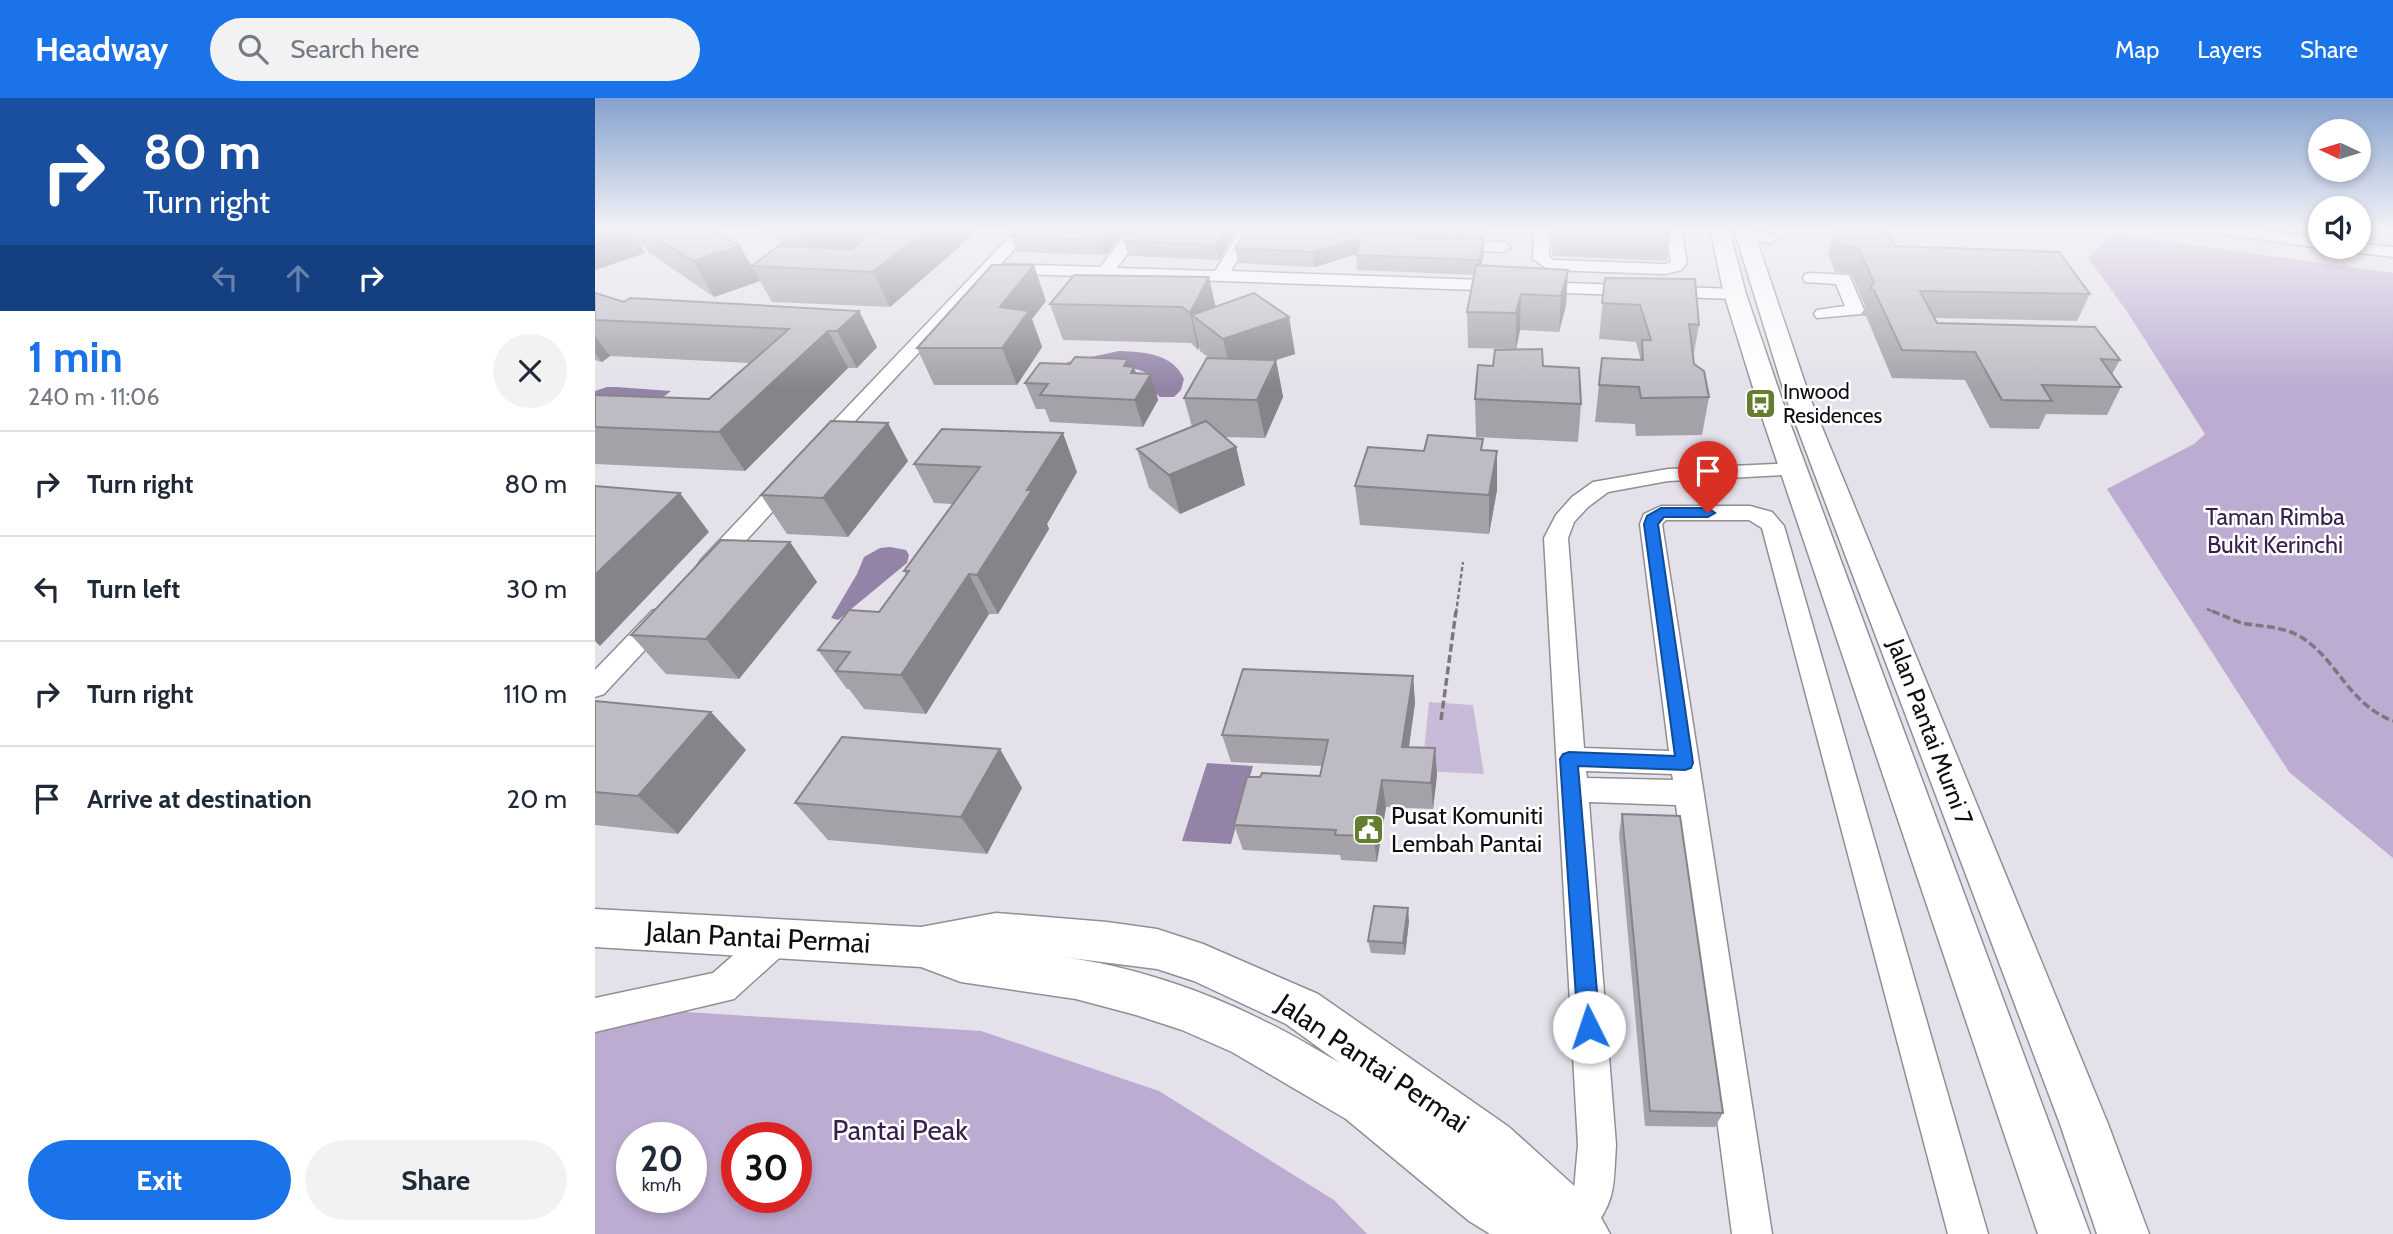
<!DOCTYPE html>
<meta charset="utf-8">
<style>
body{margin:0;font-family:Cabin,sans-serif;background:#f2f2f3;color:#1f2937;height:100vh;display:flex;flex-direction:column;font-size:26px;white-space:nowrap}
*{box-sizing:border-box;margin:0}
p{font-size:23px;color:#747a83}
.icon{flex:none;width:38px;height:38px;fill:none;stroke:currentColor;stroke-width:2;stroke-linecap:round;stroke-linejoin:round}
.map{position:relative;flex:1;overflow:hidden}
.panel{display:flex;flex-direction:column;background:#fff;width:595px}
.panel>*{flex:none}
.top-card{background:#1a4fa0;color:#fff;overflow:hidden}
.needle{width:46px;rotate:274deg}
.tools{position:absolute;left:1713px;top:21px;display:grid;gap:14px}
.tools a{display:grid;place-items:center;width:63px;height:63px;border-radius:50%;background:#fff;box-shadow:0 4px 10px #0003;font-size:35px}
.speed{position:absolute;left:21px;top:1024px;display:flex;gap:14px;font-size:35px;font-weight:700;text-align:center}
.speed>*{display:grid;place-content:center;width:91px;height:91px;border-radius:50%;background:#fff;box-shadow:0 4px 10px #0003;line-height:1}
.speed small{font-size:18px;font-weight:400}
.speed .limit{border:10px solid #d22;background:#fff;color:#111}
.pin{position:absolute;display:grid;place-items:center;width:60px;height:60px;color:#fff;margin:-72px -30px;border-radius:50% 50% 50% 0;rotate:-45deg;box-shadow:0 0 7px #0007}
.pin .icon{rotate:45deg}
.me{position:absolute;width:77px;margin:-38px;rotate:356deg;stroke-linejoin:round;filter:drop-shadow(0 0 5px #0008)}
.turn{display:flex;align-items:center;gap:24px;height:147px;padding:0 28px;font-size:32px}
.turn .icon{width:91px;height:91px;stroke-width:2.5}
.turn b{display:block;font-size:49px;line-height:60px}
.lanes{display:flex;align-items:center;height:66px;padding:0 28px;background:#0003;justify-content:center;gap:35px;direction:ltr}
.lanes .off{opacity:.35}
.round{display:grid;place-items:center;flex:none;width:74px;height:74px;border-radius:37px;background:#f2f2f3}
.headline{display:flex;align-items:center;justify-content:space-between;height:119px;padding:0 28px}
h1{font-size:42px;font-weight:700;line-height:52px;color:#1a73e8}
.cta{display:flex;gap:14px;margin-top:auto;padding:14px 28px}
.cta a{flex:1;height:80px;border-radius:42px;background:#1a73e8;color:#fff;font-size:28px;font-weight:700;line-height:80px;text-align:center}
.cta a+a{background:#f2f2f3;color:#1f2937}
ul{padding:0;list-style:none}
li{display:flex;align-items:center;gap:21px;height:105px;padding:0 28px;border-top:2px solid #e0e1e3}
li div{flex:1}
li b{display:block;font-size:26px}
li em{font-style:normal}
header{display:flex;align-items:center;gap:42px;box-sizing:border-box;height:98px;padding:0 35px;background:#1a73e8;color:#fff}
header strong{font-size:33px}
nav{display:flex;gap:38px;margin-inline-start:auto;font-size:24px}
.search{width:490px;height:63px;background:#f2f2f3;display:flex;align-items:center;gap:18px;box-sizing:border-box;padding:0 24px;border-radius:38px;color:#747a83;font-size:26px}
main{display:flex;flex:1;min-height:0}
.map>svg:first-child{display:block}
.green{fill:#c8bbd9}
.forest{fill:#bcacd1;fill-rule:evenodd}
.water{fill:#9384a7}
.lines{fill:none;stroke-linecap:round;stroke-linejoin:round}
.minor-casing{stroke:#918e96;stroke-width:3}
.major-casing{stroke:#918e96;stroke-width:3}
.path-far1{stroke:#7b797f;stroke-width:2.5;stroke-dasharray:4.5 2.5;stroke-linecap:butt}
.path{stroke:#7b797f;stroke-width:3.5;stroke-dasharray:8 3.5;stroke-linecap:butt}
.minor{fill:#fff;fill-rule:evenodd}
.major{fill:#fff;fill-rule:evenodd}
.wall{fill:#a4a1a9}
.shaded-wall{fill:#868389}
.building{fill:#bfbbc4;stroke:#868389;stroke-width:2}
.route{fill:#1a73e8;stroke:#114b97;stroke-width:2}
.labels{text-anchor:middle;stroke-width:5;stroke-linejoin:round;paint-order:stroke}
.far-poi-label{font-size:21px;fill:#0f0e11;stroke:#fff;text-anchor:start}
.park-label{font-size:24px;fill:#361f4d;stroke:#fff}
.street-label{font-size:24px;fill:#0f0e11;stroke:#fff}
.poi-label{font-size:24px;fill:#0f0e11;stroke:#fff;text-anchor:start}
.near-street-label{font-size:28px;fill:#0f0e11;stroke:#fff}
.near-park-label{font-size:28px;fill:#361f4d;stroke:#fff}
</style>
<header>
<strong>Headway</strong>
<div class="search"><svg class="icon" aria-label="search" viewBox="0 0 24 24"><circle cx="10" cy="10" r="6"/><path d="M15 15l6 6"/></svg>Search here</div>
<nav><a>Map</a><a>Layers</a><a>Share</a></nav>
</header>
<main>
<section class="panel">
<div class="top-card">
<div class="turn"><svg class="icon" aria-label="right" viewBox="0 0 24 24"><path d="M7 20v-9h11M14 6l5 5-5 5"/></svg><div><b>80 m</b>Turn right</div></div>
<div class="lanes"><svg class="icon off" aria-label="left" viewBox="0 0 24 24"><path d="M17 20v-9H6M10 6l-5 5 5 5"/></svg><svg class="icon off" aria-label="ahead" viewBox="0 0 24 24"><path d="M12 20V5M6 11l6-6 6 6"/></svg><svg class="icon" aria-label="right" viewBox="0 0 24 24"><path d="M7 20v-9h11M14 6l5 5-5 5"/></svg></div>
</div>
<div class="headline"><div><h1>1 min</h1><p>240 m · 11:06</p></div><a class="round"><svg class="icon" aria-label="close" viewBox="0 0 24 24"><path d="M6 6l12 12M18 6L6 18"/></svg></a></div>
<ul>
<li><svg class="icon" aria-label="right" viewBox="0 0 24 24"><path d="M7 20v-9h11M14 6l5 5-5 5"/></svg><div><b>Turn right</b></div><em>80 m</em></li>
<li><svg class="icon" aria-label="left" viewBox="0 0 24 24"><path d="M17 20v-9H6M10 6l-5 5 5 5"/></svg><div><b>Turn left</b></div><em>30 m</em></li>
<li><svg class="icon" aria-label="right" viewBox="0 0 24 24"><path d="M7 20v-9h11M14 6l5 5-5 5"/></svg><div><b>Turn right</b></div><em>110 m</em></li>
<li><svg class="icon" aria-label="arrive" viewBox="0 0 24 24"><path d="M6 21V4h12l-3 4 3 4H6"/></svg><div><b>Arrive at destination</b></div><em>20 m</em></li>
</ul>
<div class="cta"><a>Exit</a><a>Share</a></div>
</section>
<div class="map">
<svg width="1798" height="1136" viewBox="0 0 1798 1136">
<rect width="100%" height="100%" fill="#e5e1ea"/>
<path class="green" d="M834,604L878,607L889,676L827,673Z"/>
<path class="forest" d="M1517,136L1798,175V760L1694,674L1512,391L1599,346L1610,336L1531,212L1493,160Z
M0,908L386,933L564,993L739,1102L772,1136H0ZM37,1040H96V1099H37ZM142,1040H201V1099H142Z"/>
<path class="water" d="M524,253C550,254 577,255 589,281L586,292L579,299H565L558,293L556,278C531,260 486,272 457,274L473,264Z
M12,289H21L76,293L63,303L0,305V293Z
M295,449L311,452L314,457L312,465L243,522L236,520L262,476L269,459L285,450Z
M612,665L658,668L636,746L587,743Z"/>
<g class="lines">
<defs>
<path id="minor" d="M422,131H438L406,166L505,169L535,131H550L522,170L620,173L646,131H660L636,173L1140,191L1148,196L1140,201L398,175L233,352H219L216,348L219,344Z
M939,131H955L954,159L958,162L1070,166L1076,164L1071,131H1086L1092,165L1086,172L1070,176L954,172L938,161Z
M1619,131H1657L1726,140V149H1730L1726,150L1627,136Z
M1150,134L1176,135L1184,140L1176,145L1145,142L1142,139L1145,136Z
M854,143L908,144L916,149L908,154L848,151L846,148L848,145Z
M1764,145L1798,149V159L1756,154L1748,149H1764Z
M1216,175L1254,177L1269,212L1266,216L1222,220L1219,216L1222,212L1250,208L1241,186L1210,184L1208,180L1210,176Z
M1199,365L1207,366L1210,371L1207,376L1073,383L1013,394L993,409L979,424L973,440L989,650L1074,653L1045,426L1049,416L1066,408H1155L1177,414L1189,428L1393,1136H1353L1167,430L1154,422H1071L1067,426L1177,1136H1137L1081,707L994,704L1021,1047C1018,1090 1022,1100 995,1136H950L956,1122L979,1092L983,1047L949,440L961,417L977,399L998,384L1073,371ZM991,673L1077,676L1078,682L992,680Z
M195,375L203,376L206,381L203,386L122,474L114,476L106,474L102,468L106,462L187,376Z
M66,510L75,513L79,519L75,525L9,596L0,599V572L57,513Z
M180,827L192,831L197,842L192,853L139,901L0,934V900L118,875L168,831Z"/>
<path id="major" d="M1115,131H1134L1151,196L1195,325L1495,1136H1443L1169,325L1129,196Z
M1139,131H1158L1215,300L1513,1026L1554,1136H1502L1465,1026L1191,300Z
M0,811L326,829L401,815L512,824L562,831L608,846L723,896L914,1029L998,1105L1015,1136H895L874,1123L751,1021L637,954L587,932L541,917L481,901L366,884L326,869L0,849ZM468,859L562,871L599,883L691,926L745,965C720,951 695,935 669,923C608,892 536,868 468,859Z"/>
</defs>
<use href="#minor" class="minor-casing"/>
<use href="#major" class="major-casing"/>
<path class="path-far1" d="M1612,511L1621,515
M861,515L868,464"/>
<path class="path" d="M1617,513C1627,517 1637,522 1647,525C1667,529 1688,528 1706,539C1743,562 1752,605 1798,623
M846,622L861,513"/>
<use href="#minor" class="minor"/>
<use href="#major" class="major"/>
</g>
<path class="wall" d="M0,131H117L157,168L186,148L180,137L164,131H383L363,150L295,209L177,204L165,183L119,199L53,154L50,148L43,145L50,155L0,172Z
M532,131L511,157L422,154L416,139Z
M643,131L624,162L534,158L529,143Z
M652,131H893L891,141H889V156L886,168L973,172L971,207L964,234L925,232L921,251L873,250L872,214L879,177L762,172L761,156L720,169L643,165L640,150Z
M958,131H1076L1072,163L957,158Z
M1239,131L1300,148L1495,196L1482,223L1340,220L1342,225L1525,262L1517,276L1526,289L1512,317L1451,316L1444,331L1395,330L1370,282L1297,280L1271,218H1267L1270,208L1256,176L1240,174L1233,156Z
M1010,180L1104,227L1098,260L1099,266L1114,299L1107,337L1041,338L1040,326L1000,324L1004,287L1045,262V259L1041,244L1004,241Z
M0,195L29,204L264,213L282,249L262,270H253L150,373L0,366V297L114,301L155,265L15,258L7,264L0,262Z
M451,203L437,221L447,249L422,287H339L322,250Z
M455,206L620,208L694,219L700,256L681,262L688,299L670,340L629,339L641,349L650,387L585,416L554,390L542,351L597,329L589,300L614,260L605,253L604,249L603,252L596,245L468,242Z
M535,268L539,269L541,275L556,276L563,302L548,329L455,324L450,311H441L430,285Z
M898,268H948L986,306L983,344L881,339L880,301Z
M347,331L482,374L452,426L454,431L403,516H394L331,616L269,611L254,591H252L223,552L284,514L311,477L309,473L358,406L339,405L319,366Z
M889,352L902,392L894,436L765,427L760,388L829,353Z
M313,363L253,439L192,436L166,397Z
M195,444L222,484L144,581L71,576L36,537Z
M818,578L820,605L814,649L840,650L842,677L838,711L791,709L782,764L746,762L745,757L648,752L639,727L665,679L725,678L727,668L636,664L627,637Z
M0,603L116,614L151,652L83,736L0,727Z
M405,651L427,690L392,756L233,742L200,705Z
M1027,716L1128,1015L1120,1029L1050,1028L1024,736Z
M814,823L810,857L776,855L773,843Z"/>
<path class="shaded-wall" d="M0,131H34L50,155L0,172Z
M200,131H305L252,153L218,164Z
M332,131H383L363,150L295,209L278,174Z
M516,131H532L511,157L506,142Z
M631,131H643L624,162L620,147Z
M745,131H756L757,137L746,144Z
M767,139L768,154L720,169L718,154Z
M889,141V156L884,177V162Z
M145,148L165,183L119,199L98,163Z
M439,167L451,203L437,221L447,249L422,287L407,250L405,209Z
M973,172L971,207L964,234L966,198Z
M614,179L622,215L597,217L604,249L603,252L595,215Z
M926,196L925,232L921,251V215Z
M264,213L282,249L262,270L242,233Z
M694,219L700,256L681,262L688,299L670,340L662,302L636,278L628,241Z
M233,233L253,270L150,373L124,334Z
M0,238L15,258L7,264L0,255Z
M533,261L537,273L539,269L546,292L556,276L563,302L548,329L529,268Z
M293,325L313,363L253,439L228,400Z
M468,335L482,374L452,426L454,431L403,516L382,477L432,392Z
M641,349L650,387L585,416L574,377Z
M902,353V392L894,436V397Z
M85,395L114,434L5,548L0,543V477Z
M195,444L222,484L144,581L111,541Z
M374,476L394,516L331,616L306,577Z
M818,578L820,605L810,675L807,649Z
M116,614L151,652L83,736L43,698Z
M840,650L842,677L838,711L836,685Z
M405,651L427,690L392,756L366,719Z
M787,682L791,709L782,764L778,738Z
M813,810L814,823L810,857L808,845Z"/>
<path class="building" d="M48,131H117L145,148L98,163Z
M283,131H332L278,174L157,168L183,148L257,151Z
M424,131H516L506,142L416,139Z
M539,131H631L620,147L529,143Z
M652,131H746L749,136L889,141L884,162L761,157L767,139L718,154L640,150Z
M1239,131L1292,133L1300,148L1464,154L1495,196L1325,193L1342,225L1500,229L1525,262L1506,261L1526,289L1447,287L1457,303L1407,302L1380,254L1307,252L1279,192L1275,191L1279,184L1263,150L1246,148Z
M397,167H439L405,209L434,213L407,250H322Z
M881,167L973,172L966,198L926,196L921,215L872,214Z
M479,177L614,179L595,215L587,209L455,206Z
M1010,180L1100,181L1104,227L1094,226L1099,266L1109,273L1114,299L1046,300L1044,289L1004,287L1007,260L1048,262L1047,242H1056L1045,207L1007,205Z
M0,195L29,204L35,200L264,213L242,233H233L124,334L0,329V297L114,301L194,231L0,222Z
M659,195L694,219L628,241L597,217Z
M947,251L948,268L984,270L986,306L880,301L883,267L898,268L900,252Z
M480,259L533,261L529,268L539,269L536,275L556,276L540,302L445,297L453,286L430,285L445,265L475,266Z
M612,260L681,262L662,302L589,300Z
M236,323L293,325L228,400L166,397Z
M611,323L641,349L574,377L542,351Z
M347,331L468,335L432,392H437L382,477L374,476L306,577L241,573L255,554L223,552L254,512L284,514L314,473H309L385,369L319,366Z
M833,337L888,341L886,352L902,353L894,397L760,388L773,349L829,353Z
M0,388L85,395L0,477Z
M126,442L195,444L111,541L36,537Z
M648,571L818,578L807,649L840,650L836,685L787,682L778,738L740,737L741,732L639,727L652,679H665L667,675L725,678L733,642L627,637Z
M0,603L116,614L43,698L0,694Z
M247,639L405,651L366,719L200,705Z
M1027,716L1085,718L1128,1015L1055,1013Z
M779,808L813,810L808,845L773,843Z"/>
<linearGradient id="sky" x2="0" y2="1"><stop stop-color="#86a1ce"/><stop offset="0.45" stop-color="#f3f2f6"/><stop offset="1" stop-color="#f3f2f6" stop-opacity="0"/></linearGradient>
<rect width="1798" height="290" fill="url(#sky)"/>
<path class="route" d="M1066,410H1113L1120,415L1113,419H1069L1063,426L1098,665L1096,670L1090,672L983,668L1005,929L1001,936L994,939L986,936L983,929L965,661L968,656L974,654L1080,658L1049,426L1052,418Z"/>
<defs>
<symbol id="bus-square" viewBox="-11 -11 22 22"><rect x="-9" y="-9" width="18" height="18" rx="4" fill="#657d2f" stroke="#fff"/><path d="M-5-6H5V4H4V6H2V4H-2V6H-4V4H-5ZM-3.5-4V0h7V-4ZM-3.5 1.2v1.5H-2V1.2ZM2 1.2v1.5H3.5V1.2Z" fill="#fff"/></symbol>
<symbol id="civic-square" viewBox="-11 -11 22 22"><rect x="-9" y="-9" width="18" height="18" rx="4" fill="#657d2f" stroke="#fff"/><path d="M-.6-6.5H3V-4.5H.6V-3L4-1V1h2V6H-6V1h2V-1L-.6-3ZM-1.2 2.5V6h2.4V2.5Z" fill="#fff"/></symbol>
</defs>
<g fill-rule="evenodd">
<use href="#bus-square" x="1148" y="288" width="35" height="35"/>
<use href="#civic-square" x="756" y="714" width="35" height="35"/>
</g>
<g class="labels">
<g class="far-poi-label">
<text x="1188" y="301">Inwood<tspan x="1188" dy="24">Residences</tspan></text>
</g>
<g class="park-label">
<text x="1680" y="427">Taman Rimba<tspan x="1680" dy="28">Bukit Kerinchi</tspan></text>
</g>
<g class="street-label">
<text transform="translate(1335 634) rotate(69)" y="8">Jalan Pantai Murni 7</text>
</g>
<g class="poi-label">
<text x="796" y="726">Pusat Komuniti<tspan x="796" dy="28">Lembah Pantai</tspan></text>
</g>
<g class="near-street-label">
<text transform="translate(163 839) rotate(3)" y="10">Jalan Pantai Permai</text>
<text transform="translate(778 965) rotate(34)" y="10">Jalan Pantai Permai</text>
</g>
<g class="near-park-label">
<text x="305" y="1042">Pantai Peak</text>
</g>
</g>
</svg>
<div class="tools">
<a><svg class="needle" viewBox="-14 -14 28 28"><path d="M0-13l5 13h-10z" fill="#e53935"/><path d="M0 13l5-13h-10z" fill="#747a83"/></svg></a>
<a><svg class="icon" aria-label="sound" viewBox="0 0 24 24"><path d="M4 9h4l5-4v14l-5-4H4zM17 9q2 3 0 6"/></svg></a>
</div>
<div class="speed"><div>20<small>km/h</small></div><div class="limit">30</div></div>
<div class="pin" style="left:1113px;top:415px;background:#d93025"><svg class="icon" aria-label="arrive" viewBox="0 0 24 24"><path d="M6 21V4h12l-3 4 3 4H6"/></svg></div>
<svg class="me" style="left:994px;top:929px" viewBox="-20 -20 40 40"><circle r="19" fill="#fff"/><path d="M0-13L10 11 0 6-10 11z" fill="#1a73e8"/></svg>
</div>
</main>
